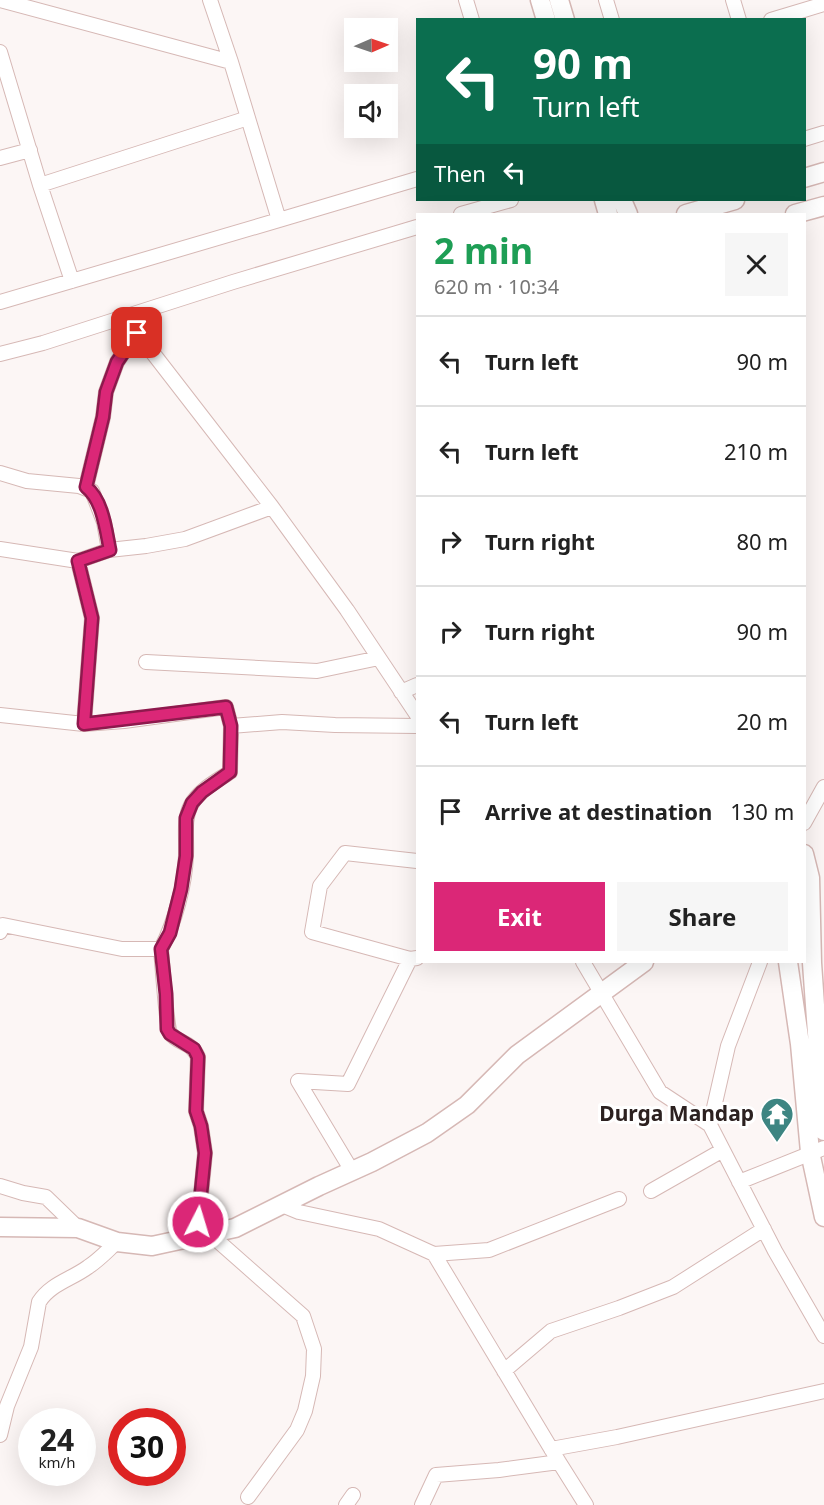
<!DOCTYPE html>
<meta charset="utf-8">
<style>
body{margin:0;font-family:"Noto Sans",sans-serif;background:#f6f6f6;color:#222;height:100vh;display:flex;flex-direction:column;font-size:22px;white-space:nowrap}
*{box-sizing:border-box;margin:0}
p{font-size:20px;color:#767676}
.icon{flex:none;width:33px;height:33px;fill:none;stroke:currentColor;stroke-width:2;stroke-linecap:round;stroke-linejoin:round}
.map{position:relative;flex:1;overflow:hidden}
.details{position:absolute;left:416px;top:213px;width:390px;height:750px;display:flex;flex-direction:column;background:#fff;border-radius:0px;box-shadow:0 6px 24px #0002}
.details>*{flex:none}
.banner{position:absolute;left:416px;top:18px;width:390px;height:183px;border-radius:0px;box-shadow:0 6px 24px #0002;background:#0b6e4f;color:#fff;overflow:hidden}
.needle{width:39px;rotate:88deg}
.buttons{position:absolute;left:344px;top:18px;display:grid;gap:12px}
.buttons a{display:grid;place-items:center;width:54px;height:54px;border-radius:0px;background:#fff;box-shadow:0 6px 24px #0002;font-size:30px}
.speed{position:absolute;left:18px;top:1408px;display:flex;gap:12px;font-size:30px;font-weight:700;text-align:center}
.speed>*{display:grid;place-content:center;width:78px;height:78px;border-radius:50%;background:#fff;box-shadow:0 6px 24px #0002;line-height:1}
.speed small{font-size:15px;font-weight:400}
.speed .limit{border:9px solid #d22;background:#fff;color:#111}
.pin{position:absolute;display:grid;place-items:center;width:51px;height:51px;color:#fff;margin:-26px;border-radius:12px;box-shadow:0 3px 9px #0006}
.me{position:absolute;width:66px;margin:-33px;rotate:5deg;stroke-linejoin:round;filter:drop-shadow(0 0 4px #0008)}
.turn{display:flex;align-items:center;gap:21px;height:126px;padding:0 18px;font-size:27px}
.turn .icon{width:78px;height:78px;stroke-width:2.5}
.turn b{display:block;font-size:42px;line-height:51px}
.then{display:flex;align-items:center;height:57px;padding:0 18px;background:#0003;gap:12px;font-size:22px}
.round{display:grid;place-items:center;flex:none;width:63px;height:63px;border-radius:0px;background:#f6f6f6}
.overview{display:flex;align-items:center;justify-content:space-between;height:102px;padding:0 18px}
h1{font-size:36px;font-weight:700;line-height:45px;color:#1e9e55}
.action{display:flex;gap:12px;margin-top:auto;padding:12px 18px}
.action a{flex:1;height:69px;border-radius:0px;background:#db2777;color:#fff;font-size:24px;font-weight:700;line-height:69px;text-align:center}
.action a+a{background:#f6f6f6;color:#222}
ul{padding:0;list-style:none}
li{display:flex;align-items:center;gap:18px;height:90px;padding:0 18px;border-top:2px solid #e0e0e0}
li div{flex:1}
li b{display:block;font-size:22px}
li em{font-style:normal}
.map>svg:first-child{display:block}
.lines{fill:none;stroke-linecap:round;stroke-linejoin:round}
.minor-casing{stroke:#d6b8b5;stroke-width:16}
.tertiary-casing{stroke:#d6b8b5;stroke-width:21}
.minor{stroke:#fff;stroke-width:14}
.tertiary{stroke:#fff;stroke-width:18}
.route-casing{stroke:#8e194d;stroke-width:15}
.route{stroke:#db2777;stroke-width:10}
.labels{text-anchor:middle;stroke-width:6;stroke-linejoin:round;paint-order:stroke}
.poi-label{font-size:21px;font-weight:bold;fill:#2c2120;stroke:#fff;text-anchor:end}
</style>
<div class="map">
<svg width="824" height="1505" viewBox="0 0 824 1505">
<rect width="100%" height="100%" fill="#fcf6f5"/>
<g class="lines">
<defs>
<path id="minor" d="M0,0L231,62L279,220L417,179
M210,0L231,62
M466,0L472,20
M606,0L612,20
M733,0L739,20
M771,20L824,4
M0,52L40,185L72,281
M804,139L824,133
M0,158L30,150
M40,185L248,118
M461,214L511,200
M0,302L279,220
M125,317L272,507L347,610L417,715
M0,354L43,343L233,282L417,227
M0,473L27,481L79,486L92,491L104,522L109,550
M86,487L103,417L106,392L117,362L137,332
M0,549L78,561L92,618L84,724
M78,561L109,550L146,546L185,539L272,507
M146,662L317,671L379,658
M401,692L417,685
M0,715L84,724L124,721L226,707L231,726
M804,823L824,787
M0,932L3,925L122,949H161C175,922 185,885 186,855C187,838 183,820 191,805C199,790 217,781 230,772L231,726L282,722L335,725L417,726
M161,949C162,960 167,1030 170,1033C178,1044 191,1041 198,1057L196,1111L201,1126L205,1153L197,1236
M410,959L312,932L320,886L345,853L417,861
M583,962L660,1092L710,1125L775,1251L824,1336
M710,1125L728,1046L760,962
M352,1171L298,1081L348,1084L410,959L417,958
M739,1182L824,1148
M0,1186L23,1193L46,1197L78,1228
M651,1191L723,1150
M282,1205L299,1212L379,1229L434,1254L559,1462L586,1505
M210,1234L303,1316L314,1349L313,1376L305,1411L297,1430L248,1497
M434,1254L489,1250L619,1199
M504,1371L551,1331L619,1308L673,1287L764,1229
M0,1435L7,1406L31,1347L39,1302C50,1284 72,1279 88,1267C99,1260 108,1250 117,1242
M551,1449L617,1437L824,1391
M346,1505L353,1495
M422,1505L436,1475L499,1470L559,1462"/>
<path id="tertiary" d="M540,0L546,20
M559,0L565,20
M804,178L824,172
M604,200L608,214
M622,200L628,214
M686,214L735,200
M795,214L824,206
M804,854L810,878L812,963L824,1131
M788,962L800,1044L810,1152L824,1217
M0,1227L78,1228L117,1242L152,1246L235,1228L319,1186L372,1162L427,1133L467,1105L517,1055L644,962"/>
</defs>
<use href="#minor" class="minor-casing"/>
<use href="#tertiary" class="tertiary-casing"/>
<use href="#minor" class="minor"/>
<use href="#tertiary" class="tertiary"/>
</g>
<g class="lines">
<defs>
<path id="route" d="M137,333L117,362L106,392L103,417L86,487C103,500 106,531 110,550L78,561L92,618L84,724L226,707L231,726L230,772L202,792L192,803L186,818V856L181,889L170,933L161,949L166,994L167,1029L170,1034L194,1049L198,1057L196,1111L201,1126L205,1153L198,1222"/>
</defs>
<use href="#route" class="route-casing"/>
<use href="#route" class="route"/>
</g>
<defs>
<symbol id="temple-pin" viewBox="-11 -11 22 30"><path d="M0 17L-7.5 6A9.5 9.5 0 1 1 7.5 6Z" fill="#3d8582" stroke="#fff"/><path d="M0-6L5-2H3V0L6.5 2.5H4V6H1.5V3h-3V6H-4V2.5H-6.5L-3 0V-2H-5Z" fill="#fff"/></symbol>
</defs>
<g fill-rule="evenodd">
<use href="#temple-pin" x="758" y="1095" width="38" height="52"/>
</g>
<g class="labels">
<g class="poi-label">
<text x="754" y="1121">Durga Mandap</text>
</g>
</g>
</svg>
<div class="buttons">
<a><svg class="needle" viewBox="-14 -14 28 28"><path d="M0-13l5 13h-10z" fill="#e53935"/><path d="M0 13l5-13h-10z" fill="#767676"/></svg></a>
<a><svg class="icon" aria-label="sound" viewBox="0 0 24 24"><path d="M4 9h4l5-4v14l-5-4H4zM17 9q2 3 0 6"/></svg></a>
</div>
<div class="speed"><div>24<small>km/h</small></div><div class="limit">30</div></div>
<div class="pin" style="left:137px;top:333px;background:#d93025"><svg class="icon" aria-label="arrive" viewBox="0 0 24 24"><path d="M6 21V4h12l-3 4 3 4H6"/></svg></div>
<svg class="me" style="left:198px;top:1222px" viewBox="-20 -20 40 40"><circle r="17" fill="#db2777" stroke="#fff" stroke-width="3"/><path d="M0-11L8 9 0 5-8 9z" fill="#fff"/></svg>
<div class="banner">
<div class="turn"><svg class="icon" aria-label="left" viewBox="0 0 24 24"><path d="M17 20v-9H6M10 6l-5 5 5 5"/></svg><div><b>90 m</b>Turn left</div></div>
<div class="then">Then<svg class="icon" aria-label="left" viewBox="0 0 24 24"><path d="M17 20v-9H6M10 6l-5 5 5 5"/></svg></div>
</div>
<section class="details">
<div class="overview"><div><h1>2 min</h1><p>620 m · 10:34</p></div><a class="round"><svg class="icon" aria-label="close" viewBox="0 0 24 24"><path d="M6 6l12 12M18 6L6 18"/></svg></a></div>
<ul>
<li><svg class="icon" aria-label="left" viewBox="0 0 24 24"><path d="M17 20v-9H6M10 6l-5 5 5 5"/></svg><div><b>Turn left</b></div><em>90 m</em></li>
<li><svg class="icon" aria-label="left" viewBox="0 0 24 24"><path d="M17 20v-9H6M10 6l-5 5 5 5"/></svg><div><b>Turn left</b></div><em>210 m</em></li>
<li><svg class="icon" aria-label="right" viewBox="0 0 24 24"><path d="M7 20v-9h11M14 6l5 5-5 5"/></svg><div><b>Turn right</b></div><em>80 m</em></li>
<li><svg class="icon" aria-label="right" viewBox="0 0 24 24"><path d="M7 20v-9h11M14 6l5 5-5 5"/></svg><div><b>Turn right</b></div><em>90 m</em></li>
<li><svg class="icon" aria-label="left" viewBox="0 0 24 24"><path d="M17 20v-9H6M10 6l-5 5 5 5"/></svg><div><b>Turn left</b></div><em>20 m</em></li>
<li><svg class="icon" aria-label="arrive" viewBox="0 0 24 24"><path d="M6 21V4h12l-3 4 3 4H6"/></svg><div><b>Arrive at destination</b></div><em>130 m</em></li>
</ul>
<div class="action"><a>Exit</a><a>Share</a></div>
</section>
</div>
